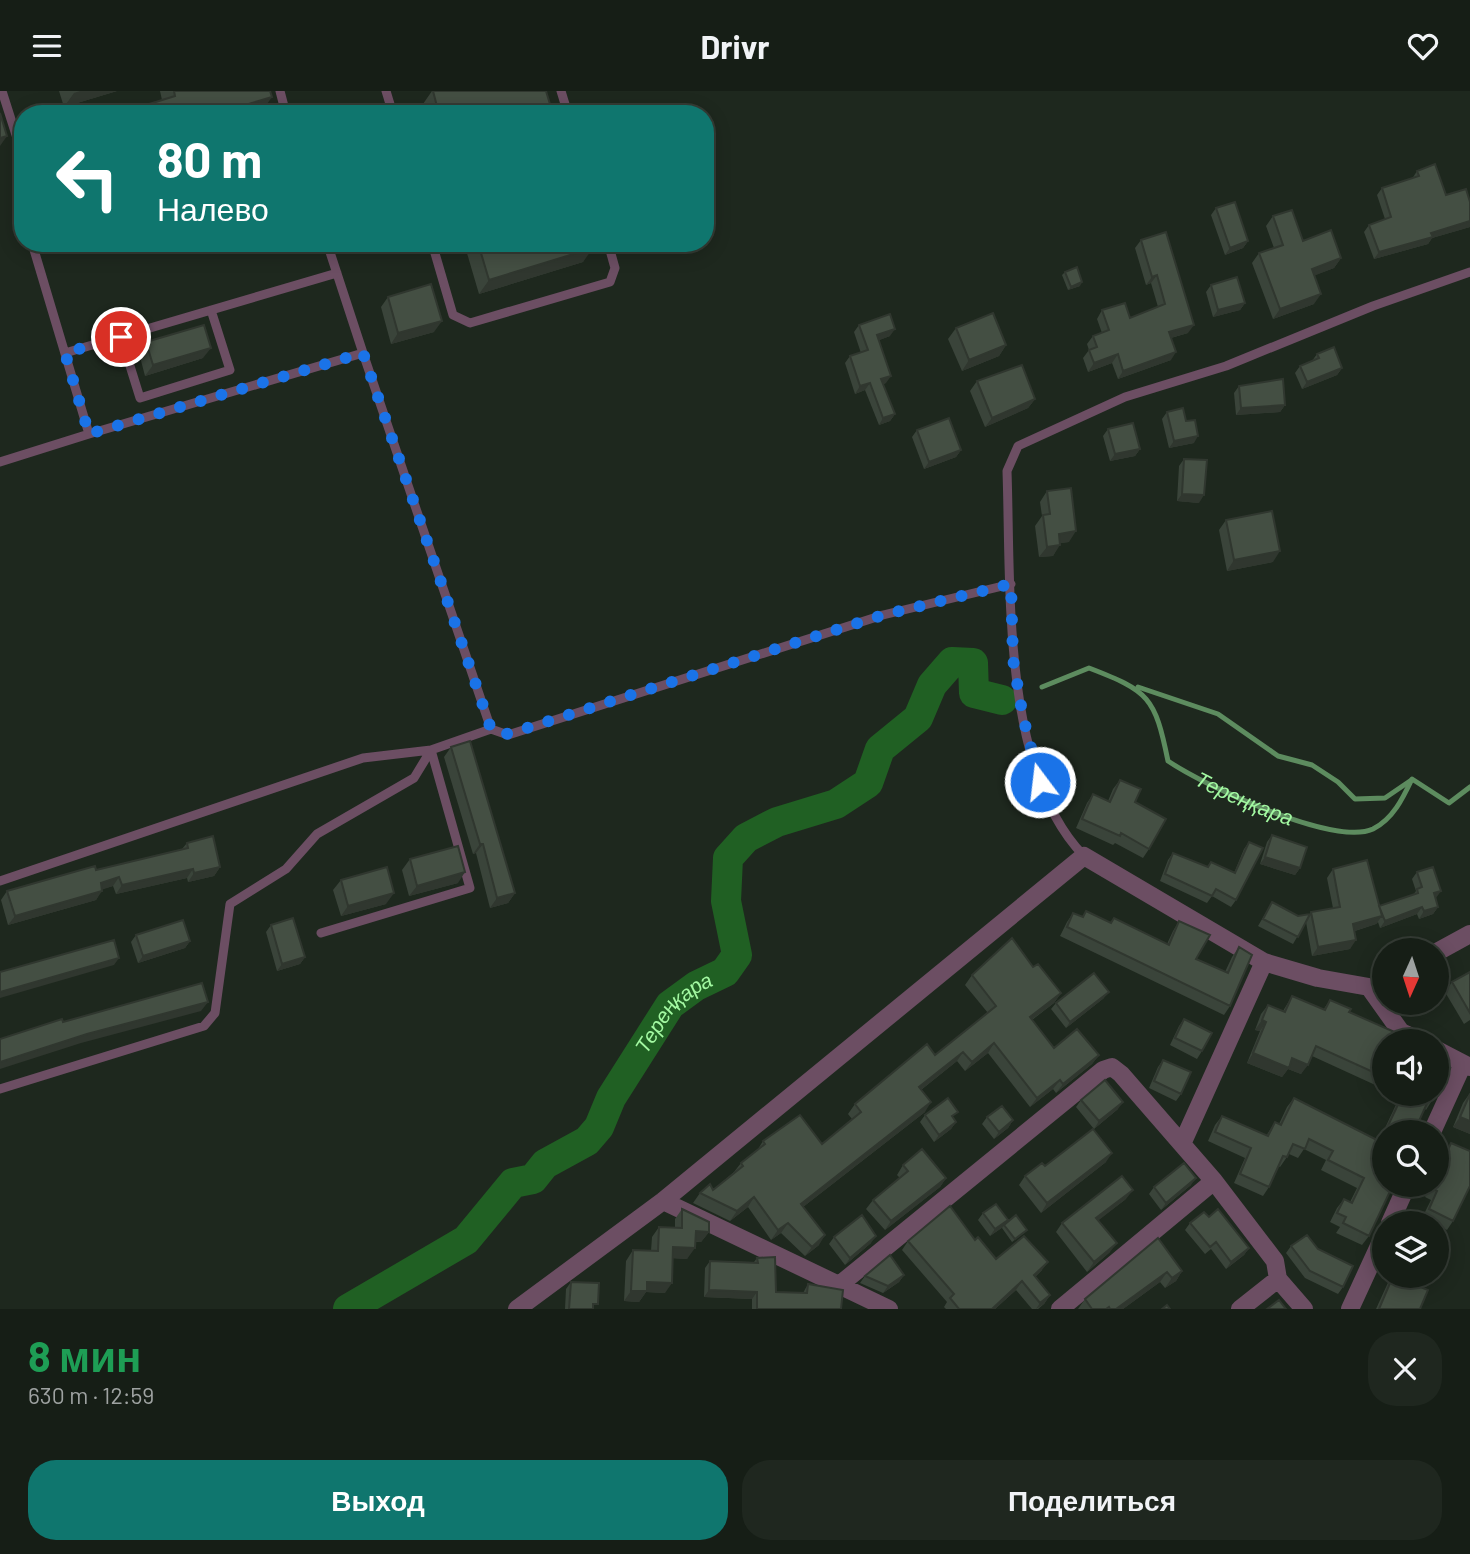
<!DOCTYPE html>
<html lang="ru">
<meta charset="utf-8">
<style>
body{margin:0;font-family:Barlow,sans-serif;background:#1f271f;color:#f1f3f6;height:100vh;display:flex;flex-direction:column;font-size:26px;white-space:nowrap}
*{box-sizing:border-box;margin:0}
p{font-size:23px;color:#9ea2a1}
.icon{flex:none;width:38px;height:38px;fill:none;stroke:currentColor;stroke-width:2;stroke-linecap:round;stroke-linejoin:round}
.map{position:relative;height:1218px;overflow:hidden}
.drawer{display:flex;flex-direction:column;background:#161e16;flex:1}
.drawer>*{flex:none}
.guide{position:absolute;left:14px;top:14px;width:700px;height:147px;border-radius:28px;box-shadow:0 4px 18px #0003,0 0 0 2px #353c35;background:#0f766e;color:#fff;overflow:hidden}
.needle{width:46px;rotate:183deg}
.buttons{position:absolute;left:1372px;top:847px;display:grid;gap:14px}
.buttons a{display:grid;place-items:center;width:77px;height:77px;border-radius:50%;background:#161e16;box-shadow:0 4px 18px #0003,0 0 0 2px #353c35;font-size:35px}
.pin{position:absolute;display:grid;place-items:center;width:60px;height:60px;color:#fff;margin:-30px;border:4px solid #fff;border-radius:50%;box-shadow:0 2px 7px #0007}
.me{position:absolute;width:77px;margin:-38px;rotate:345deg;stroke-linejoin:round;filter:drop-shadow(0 0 5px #0008)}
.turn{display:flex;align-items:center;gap:24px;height:147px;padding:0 28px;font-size:32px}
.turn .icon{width:91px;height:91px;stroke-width:2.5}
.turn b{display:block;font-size:49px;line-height:60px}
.round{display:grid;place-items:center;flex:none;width:74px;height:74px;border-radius:28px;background:#1f271f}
.overview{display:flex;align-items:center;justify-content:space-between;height:119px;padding:0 28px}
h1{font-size:42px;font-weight:700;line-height:52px;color:#1e9e55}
.cta{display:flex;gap:14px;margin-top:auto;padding:14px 28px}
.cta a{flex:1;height:80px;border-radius:28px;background:#0f766e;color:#fff;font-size:28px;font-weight:700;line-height:80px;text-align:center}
.cta a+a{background:#1f271f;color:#f1f3f6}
header{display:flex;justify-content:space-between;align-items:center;height:91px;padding:0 28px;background:#161e16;font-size:32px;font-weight:700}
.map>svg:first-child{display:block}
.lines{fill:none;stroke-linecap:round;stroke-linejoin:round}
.stream{stroke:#5d8c5f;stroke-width:5}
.river{stroke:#206023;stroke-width:30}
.lane{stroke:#6c4e63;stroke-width:9}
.street{stroke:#6c4e63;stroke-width:18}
.wall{fill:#3a443a}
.shaded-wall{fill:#30372f}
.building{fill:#444f43;stroke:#30372f;stroke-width:2}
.route{stroke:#1a73e8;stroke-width:12;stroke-dasharray:0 21.6}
.labels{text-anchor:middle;stroke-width:7;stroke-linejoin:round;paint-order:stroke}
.water-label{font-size:21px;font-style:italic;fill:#a3f9a2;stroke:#0b100b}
</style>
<header><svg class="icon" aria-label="menu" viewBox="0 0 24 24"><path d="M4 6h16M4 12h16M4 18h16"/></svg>Drivr<svg class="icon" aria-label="heart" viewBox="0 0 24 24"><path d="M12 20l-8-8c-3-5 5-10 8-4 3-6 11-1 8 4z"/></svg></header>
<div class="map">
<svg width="1470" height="1218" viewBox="0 0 1470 1218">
<rect width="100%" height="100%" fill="#1e281e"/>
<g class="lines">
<g class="stream">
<path id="s1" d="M1042,596L1089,577C1149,600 1155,606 1168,670C1203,694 1334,756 1373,738C1393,728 1403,707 1412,688L1449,712L1470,696"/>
<path d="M1138,596L1218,623L1278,665L1312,674L1338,691L1355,708L1385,707L1410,690"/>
</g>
<path class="river" id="s2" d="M348,1218L466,1149L513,1092L533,1088L545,1073L587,1050L599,1036L611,1007L670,914L696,895L725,881L737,864L726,810L728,767L746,747L777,731L836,713L868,692L880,658L918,627L932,594L952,571L973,572L974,602L1002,609"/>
<path class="lane" d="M2,0L23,66
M280,0L286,23
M386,0L393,23
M561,0L568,23
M23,104L18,106L23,121
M432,152L453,224L470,232L610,191L615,177L608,152
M121,246L140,307L230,279L211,219
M65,262L337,182
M363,262L491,638L508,644L883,524L1011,493
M89,343L363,262L327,152
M0,371L89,343L32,152
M1084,765C1001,680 1011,493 1007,380L1018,355L1125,306L1226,275L1373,215L1470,181
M0,790L363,667L431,659L491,638
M321,842L470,797L431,659
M0,998L204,935L215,922L230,813L286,778L317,743L414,687L431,659"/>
<path class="street" d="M1437,861L1470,843
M1437,959L1470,976
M1432,1041L1463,973
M1182,1053L1264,871
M663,1110L889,1218
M1390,1132L1407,1094
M838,1195L1103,979L1112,976L1121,983L1214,1090L1275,1170L1278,1188L1304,1218
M517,1218L663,1110L1084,765L1264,871L1318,887L1369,896L1401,941L1420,950
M1060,1218L1214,1090
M1240,1218L1278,1188
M1350,1218L1384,1144"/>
</g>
<path class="wall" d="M59,0H117L64,16Z
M160,0H191L262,20L253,23H117L162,9Z
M432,0L553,23H425L423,13Z
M1417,80L1446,104L1470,111V136L1432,147L1428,153L1374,168L1364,141L1369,134L1385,128L1377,104L1382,97L1412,88Z
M1216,117L1248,150L1243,157L1225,164L1211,124Z
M1273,125L1303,150L1341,167L1334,177L1315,184L1314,213L1273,228L1252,172L1259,162L1274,157L1266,135Z
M1141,149L1188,242L1171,247V269L1118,288L1112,272L1088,281L1083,267L1089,259L1087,253L1093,245L1102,242L1097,228L1102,219L1130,227L1158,216L1151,192L1146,194L1135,157Z
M464,152H592L583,171L479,203Z
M1065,181L1080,195L1068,199L1062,184Z
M1211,194L1245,212L1240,219L1213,226L1206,201Z
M388,206L434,241L391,253L381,216Z
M859,234L890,245L879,249L886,292L883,293L895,323L890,330L879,334L865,299L855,303L845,272L850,265L861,262L854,241Z
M956,237L1006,254L999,265L962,280L948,248Z
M146,251L203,267L145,285L139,262Z
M1317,263L1342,277L1337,284L1302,298L1295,282L1300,275L1312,270Z
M977,290L1035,308L1028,317L985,336L970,300Z
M1239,295L1285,314L1280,321L1236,324L1234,302Z
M1167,321L1194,352L1169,357L1162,328Z
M1108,338L1140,358L1135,365L1110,370L1103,345Z
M917,339L961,359L956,366L924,378L912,346Z
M1184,368L1199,412L1177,410L1179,375Z
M1047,400L1069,451L1060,452L1053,465L1039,466L1035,435L1042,425L1040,411Z
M1226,429L1273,471L1227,480L1219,439Z
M451,656L515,802L508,812L490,817L476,762L473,763L444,666Z
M1120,689L1135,711L1149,758L1143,767L1115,752L1113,754L1076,737L1087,712L1093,703L1108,710L1113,698Z
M1272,744L1300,777L1295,784L1260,773L1267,751Z
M1249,751L1236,809L1231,816L1212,805L1207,812L1160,790L1168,769L1173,762L1207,776L1211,771L1234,782L1244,758Z
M187,752L220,776L214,785L188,791L187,787L116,803L113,795L102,798L96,809L8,834L1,809L7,800L182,758Z
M410,768L458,792L409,805L402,779Z
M1333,778L1380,815L1413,804L1416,800L1412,788L1417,781L1436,807L1438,816L1433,823L1419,828L1417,823L1380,837L1378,831L1376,833L1355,840L1350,858L1312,865L1306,831L1293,853L1258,835L1272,811L1298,825L1309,824L1311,821L1333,817L1327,787Z
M341,789L386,813L341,825L333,799Z
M1086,820L1110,832L1114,827L1167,853L1173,840L1179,830L1196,868L1225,881L1232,866L1239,856L1230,915L1224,924L1060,845L1067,831L1073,822L1082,826Z
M271,834L305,866L300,873L277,880L266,841Z
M136,844L190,850L185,857L138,872L131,851Z
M1033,876L1061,902L1054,912L1032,929L1054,957L1099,964L1092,973L1056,1002L1053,998L1030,1016L988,962L965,980L957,970L921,999L925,1021L803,1116L819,1154L805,1165L781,1142L771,1149L748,1116L730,1130L693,1112L700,1102L713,1099L734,1081L741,1072L758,1058L763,1050L822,1053L852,1028L848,1023L855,1013L935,964L988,922L965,894L972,884Z
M1470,881V929L1464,933L1445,901L1452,891Z
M1292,905L1323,919L1330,909L1349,921L1384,950V998L1312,965L1301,983L1288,978L1282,986L1247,972L1260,940L1255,939L1261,923L1268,914L1283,920Z
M1104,907L1066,937L1051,918L1056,912Z
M1184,928L1202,960L1197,968L1170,954L1179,935Z
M1163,969L1181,1003L1176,1010L1149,997L1158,976Z
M1470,1002V1043L1453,1036L1463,1012Z
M1395,1003H1436L1426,1019L1425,1018L1414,1041H1384V1094L1369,1145L1362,1154L1336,1142L1340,1136L1330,1131L1337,1117L1344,1108L1350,1111L1357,1097L1321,1079L1326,1069L1304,1058L1298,1067L1289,1063L1280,1076L1278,1075L1269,1096L1263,1105L1234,1092L1245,1067L1208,1050L1215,1034L1222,1025L1266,1045L1275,1031L1279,1033L1287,1016L1294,1007L1379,1050L1400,1005Z
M1081,1009L1118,1018L1094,1038L1076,1016Z
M925,1024L956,1031L951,1038L934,1051L920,1031Z
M987,1026L1013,1029L1008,1037L994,1048L982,1033Z
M1451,1052L1453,1130L1447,1139L1437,1134V1132H1433L1422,1127L1431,1109L1425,1106L1430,1094H1437V1080L1445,1062Z
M1106,1071L1041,1122L1019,1094L1025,1085L1045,1075Z
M903,1074L946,1087L940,1096L885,1139L866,1118L873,1109L900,1087L897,1084Z
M1191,1094L1161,1119L1149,1103L1154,1096Z
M1126,1108L1098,1129L1110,1161L1087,1181L1056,1141L1062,1132Z
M682,1118L709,1141L701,1151H695L687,1168L673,1167L665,1202L646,1201L639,1211L624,1210L626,1170L633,1159L651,1160L652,1146L659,1136H675V1128Z
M983,1122L1008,1129L1003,1136L990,1145L978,1129Z
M1209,1126L1249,1157L1244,1164L1226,1178L1211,1158L1205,1163L1185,1139L1190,1132Z
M1004,1134L1027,1139L1024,1142L1012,1151L1002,1137Z
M834,1146L871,1152L845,1174L829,1153Z
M1158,1147L1182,1180L1176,1190L1165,1197L1160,1191L1123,1218H1078L1085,1208Z
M975,1149L996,1168L1042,1179L1035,1186L1050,1204L1044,1213L1038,1218H1032L1016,1199L995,1218H946L944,1216L947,1211L902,1159L908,1150Z
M1291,1155L1318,1158L1343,1196L1338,1203L1305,1187L1286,1162Z
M757,1167L776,1201L803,1202L808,1193L841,1218H752V1208L704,1206L705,1177L710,1170L754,1171Z
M904,1184L899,1191L883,1202L860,1192L865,1185Z
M1391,1185H1410L1408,1191L1420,1218H1376Z
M571,1191L594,1218H565L566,1198Z"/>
<path class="shaded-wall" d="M80,0H117L64,16L74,2Z
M272,6L262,20L253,23H215Z
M7,45L0,55V47Z
M1470,130V136L1432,147L1428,153L1374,168L1379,161L1431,142Z
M1248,150L1243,157L1225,164L1230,157Z
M593,157L583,171L479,203L489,189Z
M1341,167L1334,177L1306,188L1312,178Z
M1157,184L1151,192L1146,194L1152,186Z
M1082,191L1080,195L1068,199L1071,196Z
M1321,203L1314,213L1273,228L1280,218Z
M1245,212L1240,219L1213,226L1218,219Z
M442,230L434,241L391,253L398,242Z
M1194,234L1188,242L1163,249L1169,241Z
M895,238L890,245L872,252L877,244Z
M1006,254L999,265L962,280L969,269Z
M211,257L203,267L145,285L153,274Z
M1176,261L1171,269L1118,288L1123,280Z
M1118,263L1112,272L1088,281L1094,272Z
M1342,277L1337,284L1302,298L1307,291Z
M891,285L886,292L876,295L881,288Z
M870,292L865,299L855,303L860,295Z
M1035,308L1028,317L985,336L992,327Z
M1285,314L1280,321L1236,324L1241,317Z
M895,323L890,330L879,334L883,327Z
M1198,345L1194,352L1169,357L1174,350Z
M1140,358L1135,365L1110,370L1115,363Z
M961,359L956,366L924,378L929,371Z
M1182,403L1204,404L1199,412L1177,410Z
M1076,440L1069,451L1052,453L1059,443Z
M1060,454L1053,465L1039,466L1047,456Z
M1280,460L1273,471L1227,480L1234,469Z
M480,753H483L476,762L473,763Z
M1265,766L1300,777L1295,784L1260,773Z
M220,776L214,785L188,791L194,782Z
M193,778L187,787L116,803L122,794Z
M465,781L458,792L409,805L417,795Z
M119,786L113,795L95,801L101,792Z
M102,800L96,809L8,834L15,825Z
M1441,800L1436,807L1429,810L1434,802Z
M394,802L386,813L341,825L348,815Z
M515,802L508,812L490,817L497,807Z
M1422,816L1417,823L1380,837L1385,830Z
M1438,816L1433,823L1419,828L1424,820Z
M1382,825L1376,833L1348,842L1353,833Z
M1356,849L1350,858L1312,865L1318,856Z
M190,850L185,857L138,872L143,865Z
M305,866L300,873L277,880L282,873Z
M119,867L114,874L0,907V901Z
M1109,901L1104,907L1066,937L1070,931Z
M1061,902L1054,912L1023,935L1030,926Z
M208,911L201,920L81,952L0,978V971L87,943Z
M1262,929L1266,931L1260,940L1255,939Z
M994,952L988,962L965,980L972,971Z
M963,961L957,970L912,1006L919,996Z
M1253,962L1292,967L1308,974L1301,983L1288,978L1282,986L1247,972Z
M1099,964L1092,973L1056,1002L1063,993Z
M1060,989L1053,998L1030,1016L1037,1007Z
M931,1011L925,1021L794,1123L801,1113Z
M1123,1011L1118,1018L1094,1038L1099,1030Z
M1460,1026L1470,1030V1043L1453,1036Z
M1013,1029L1008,1037L994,1048L999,1041Z
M956,1031L951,1038L934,1051L939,1044Z
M1112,1062L1106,1071L1041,1122L1047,1112Z
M946,1087L940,1096L885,1139L891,1130Z
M1196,1087L1191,1094L1161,1119L1166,1112Z
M1133,1099L1126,1108L1090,1136L1096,1127Z
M754,1106L748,1116L730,1130L737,1120Z
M1008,1129L1003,1136L990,1145L995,1138Z
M788,1132L781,1142L771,1149L778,1139Z
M696,1140L709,1141L701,1151L688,1150Z
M825,1144L819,1154L805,1165L812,1156Z
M876,1145L871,1152L845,1174L850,1167Z
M1117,1152L1110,1161L1087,1181L1094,1171Z
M673,1156L695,1157L687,1168L666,1167Z
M1249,1157L1244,1164L1226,1178L1231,1171Z
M1048,1171L1042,1179L1028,1193L1034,1184Z
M1182,1180L1176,1190L1165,1197L1172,1187Z
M1167,1181L1160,1191L1123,1218H1116Z
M904,1184L899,1191L883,1202L888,1195Z
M1022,1190L1016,1199L995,1218H992Z
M647,1191L672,1192L665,1202L646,1201L639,1211L624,1210L631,1200Z
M709,1199L757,1201L752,1208L704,1206Z
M1050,1204L1044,1213L1036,1218L1040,1212Z"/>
<path class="building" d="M174,0H270L272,6L215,23H117L175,5Z
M433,0H546L553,23H439Z
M0,22L7,45L0,47Z
M1435,73L1446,104L1466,98L1470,111V130L1431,142L1433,146L1379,161L1369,134L1391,126L1382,97L1419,85L1417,80Z
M1235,111L1248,150L1230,157L1216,117Z
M1292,119L1303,150L1331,139L1341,167L1312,178L1321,203L1280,218L1259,162L1283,154L1273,125Z
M1166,141L1194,234L1169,241L1176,261L1123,280L1118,263L1094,272L1089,259L1097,256L1093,245L1109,239L1102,219L1125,212L1130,227L1165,213L1157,184L1152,186L1141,149Z
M478,152H592L593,157L489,189Z
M1077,176L1082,191L1071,196L1065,181Z
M1237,186L1245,212L1218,219L1211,194Z
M431,193L442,230L398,242L388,206Z
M993,222L1006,254L969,269L956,237Z
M890,223L895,238L877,244L891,285L881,288L895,323L883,327L870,292L860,295L850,265L868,259L859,234Z
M204,234L211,257L153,274L146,251Z
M1334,256L1342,277L1307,291L1300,275L1319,267L1317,263Z
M1022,274L1035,308L992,327L977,290Z
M1283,288L1285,314L1241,317L1239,295Z
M1183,317L1186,330L1195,329L1198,345L1174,350L1167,321Z
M949,327L961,359L929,371L917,339Z
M1133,332L1140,358L1115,363L1108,338Z
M1184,368L1207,369L1204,404L1182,403Z
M1071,397L1076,440L1059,443L1060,454L1047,456L1043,424L1050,423L1047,400Z
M1272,420L1280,460L1234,469L1226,429Z
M470,650L515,802L497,807L483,753H480L451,656Z
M1120,689L1141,698L1135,711L1166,728L1149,758L1121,742L1120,745L1082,728L1093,703L1110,711Z
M1272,744L1307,756L1300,777L1265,766Z
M213,745L220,776L194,782L193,778L122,794L119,786L101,792L102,800L15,825L7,800L95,775L96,779L188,757L187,752Z
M1249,751L1263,757L1236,809L1216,798L1212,805L1165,783L1173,762L1208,776L1211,771L1235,782Z
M458,755L465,781L417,795L410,768Z
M1367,769L1382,825L1353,833L1356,849L1318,856L1311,821L1340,816L1333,778Z
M387,776L394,802L348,815L341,789Z
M1433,776L1441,800L1434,802L1438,816L1424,820L1422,816L1385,830L1379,815L1418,802L1417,798L1422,796L1417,781Z
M1272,811L1298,825L1310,823L1298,846L1263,828Z
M1086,820L1111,832L1114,827L1169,854L1179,830L1210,844L1196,868L1228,882L1239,856L1252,864L1230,915L1067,836L1073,822L1083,826Z
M293,827L305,866L282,873L271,834Z
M183,829L190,850L143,865L136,844Z
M1012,847L1033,876L1038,873L1061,902L1030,926L1054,957L1077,938L1099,964L1063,993L1060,989L1037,1007L994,952L972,971L963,961L919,996L931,1011L801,1113L825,1144L812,1156L788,1132L778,1139L754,1106L737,1120L700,1102L710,1093L713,1099L743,1075L741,1072L765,1053L763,1050L800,1024L822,1053L861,1021L855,1013L927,953L935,964L980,928L996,915L972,884Z
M114,849L119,867L0,901V881Z
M1470,881V922L1452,891Z
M1094,882L1109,901L1070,931L1056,912Z
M202,892L208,911L87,943L0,971V948L62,928L63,931Z
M1292,905L1325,919L1330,909L1351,918L1349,921L1415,950H1384V986L1316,955L1308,974L1292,967L1289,977L1253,962L1266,931L1262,929L1268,914L1285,921Z
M1184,928L1212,942L1202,960L1175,947Z
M1163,969L1191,981L1181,1003L1154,990Z
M1437,982L1445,986L1437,1001Z
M1105,989L1123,1011L1099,1030L1081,1009Z
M1403,1003H1436L1432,1009L1429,1008L1414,1041H1385Z
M1470,1003V1030L1460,1026Z
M948,1007L958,1021L952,1025L956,1031L939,1044L925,1024Z
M1294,1007L1381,1051L1384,1043V1094H1393L1369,1145L1343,1132L1346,1126L1337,1122L1344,1108L1352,1112L1364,1087L1328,1069L1333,1060L1309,1048L1305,1058L1293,1053L1287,1066L1283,1065L1269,1096L1240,1083L1251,1057L1215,1041L1222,1025L1268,1045L1275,1031L1281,1034Z
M1002,1015L1013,1029L999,1041L987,1026Z
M1093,1038L1112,1062L1047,1112L1025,1085L1042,1072L1045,1075Z
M1451,1052L1470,1060V1095L1453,1130L1429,1118L1437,1100L1431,1097L1432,1094H1437V1084Z
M922,1058L946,1087L891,1130L873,1109L908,1080L903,1074Z
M1184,1072L1196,1087L1166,1112L1154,1096Z
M1122,1085L1133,1099L1096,1127L1117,1152L1094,1171L1062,1132Z
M996,1113L1008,1129L995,1138L983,1122Z
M950,1115L975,1149L978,1146L996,1168L1024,1145L1048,1171L1034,1184L1050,1204L1040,1212L1022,1190L992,1218H959L950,1207L954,1203L908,1150Z
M682,1118L709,1131V1141L696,1140L695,1157L673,1156L672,1192L647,1191V1200H631L633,1159L658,1160L659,1136L682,1137Z
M1218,1118L1249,1157L1231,1171L1216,1151L1210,1156L1190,1132L1204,1121L1209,1126Z
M862,1124L876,1145L850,1167L834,1146Z
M1016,1124L1027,1139L1015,1148L1004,1134Z
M1307,1144L1318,1158L1353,1175L1343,1196L1310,1180L1291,1155Z
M1158,1147L1182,1180L1172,1187L1167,1181L1116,1218H1110L1109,1216L1106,1218H1092L1085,1208Z
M1437,1153L1447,1158L1438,1177H1437Z
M890,1164L904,1184L888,1195L865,1185Z
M775,1166L776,1201L807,1202L808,1193L843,1199L841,1218H757V1201L709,1199L710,1170L758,1172L757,1167Z
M1393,1185H1410L1408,1191L1428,1199L1420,1218H1379Z
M571,1191L599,1192L598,1213H593V1218H569Z
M1279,1209L1286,1218H1267Z
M1167,1214L1170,1218H1162Z"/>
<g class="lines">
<path class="route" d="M121,246L65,262L89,343L363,262L491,638L508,643L883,524L1011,493L1013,568L1023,626L1040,691"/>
</g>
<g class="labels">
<g class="water-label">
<text dy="7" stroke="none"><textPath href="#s1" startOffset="268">Тереңқара</textPath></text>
<text dy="7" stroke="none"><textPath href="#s2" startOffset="455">Тереңқара</textPath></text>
</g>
</g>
</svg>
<div class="buttons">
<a><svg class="needle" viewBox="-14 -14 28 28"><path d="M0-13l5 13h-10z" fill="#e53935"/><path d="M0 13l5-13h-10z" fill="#9ea2a1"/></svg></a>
<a><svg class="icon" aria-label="sound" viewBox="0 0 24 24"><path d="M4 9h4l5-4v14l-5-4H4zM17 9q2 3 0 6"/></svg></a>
<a><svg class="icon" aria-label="search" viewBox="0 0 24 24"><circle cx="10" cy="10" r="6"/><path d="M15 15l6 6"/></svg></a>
<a><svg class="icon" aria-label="layers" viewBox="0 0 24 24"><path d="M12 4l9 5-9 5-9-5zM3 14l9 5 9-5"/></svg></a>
</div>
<div class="pin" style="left:121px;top:246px;background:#d93025"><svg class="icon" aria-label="arrive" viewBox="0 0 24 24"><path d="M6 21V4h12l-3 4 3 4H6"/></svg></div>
<svg class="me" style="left:1040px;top:691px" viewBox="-20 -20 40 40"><circle r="17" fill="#1a73e8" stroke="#fff" stroke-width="3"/><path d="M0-11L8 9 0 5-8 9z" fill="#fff"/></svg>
<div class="guide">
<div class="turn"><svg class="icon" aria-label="left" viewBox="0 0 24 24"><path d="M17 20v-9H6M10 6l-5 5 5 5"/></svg><div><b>80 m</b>Налево</div></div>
</div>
</div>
<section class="drawer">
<div class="overview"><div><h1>8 мин</h1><p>630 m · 12:59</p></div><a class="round"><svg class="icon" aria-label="close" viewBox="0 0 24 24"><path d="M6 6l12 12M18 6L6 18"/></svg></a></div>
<div class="cta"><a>Выход</a><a>Поделиться</a></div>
</section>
